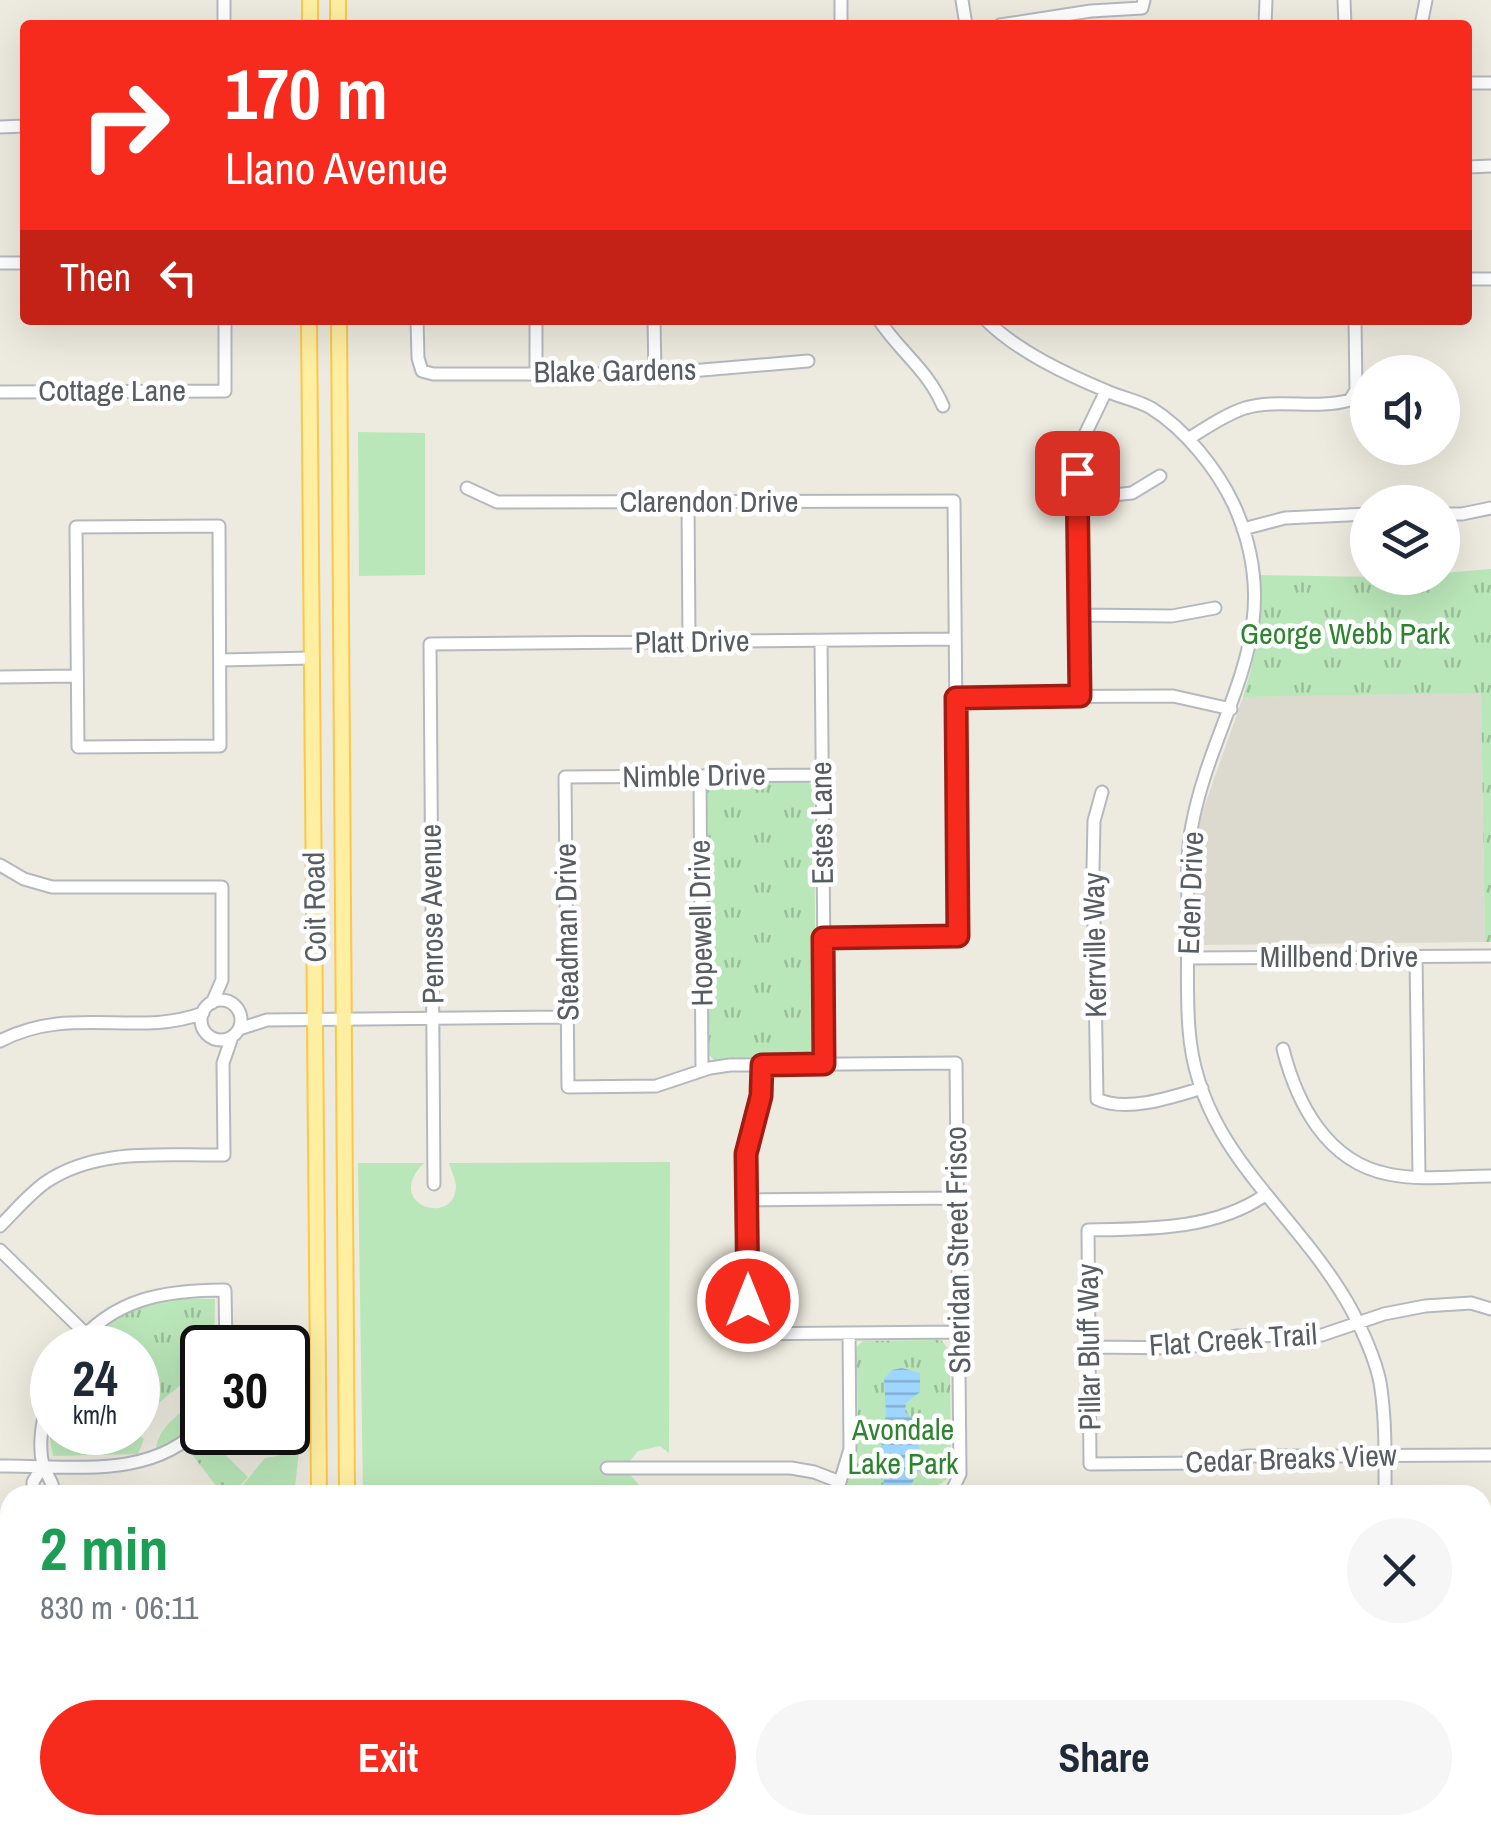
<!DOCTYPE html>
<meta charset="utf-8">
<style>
body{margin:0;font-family:"Archivo Narrow",sans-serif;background:#f6f6f7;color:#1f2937;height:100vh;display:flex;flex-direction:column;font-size:38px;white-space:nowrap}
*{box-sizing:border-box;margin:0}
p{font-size:32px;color:#747a83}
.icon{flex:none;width:55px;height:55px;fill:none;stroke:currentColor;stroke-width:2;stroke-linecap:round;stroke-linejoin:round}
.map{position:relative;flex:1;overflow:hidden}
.drawer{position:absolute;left:0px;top:1485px;width:1492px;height:350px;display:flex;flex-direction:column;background:#fff;border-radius:30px 30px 0 0;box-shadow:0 10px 40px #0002}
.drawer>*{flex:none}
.top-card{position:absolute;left:20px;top:20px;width:1452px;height:305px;border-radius:10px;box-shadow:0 10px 40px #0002;background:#f62b1d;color:#fff;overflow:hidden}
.fabs{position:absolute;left:1350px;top:355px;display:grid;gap:20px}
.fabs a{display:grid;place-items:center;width:110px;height:110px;border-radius:50%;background:#fff;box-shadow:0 10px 40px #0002;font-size:50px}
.speed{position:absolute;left:30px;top:1325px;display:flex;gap:20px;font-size:50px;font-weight:700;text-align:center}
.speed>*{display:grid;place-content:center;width:130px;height:130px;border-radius:50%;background:#fff;box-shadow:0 10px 40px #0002;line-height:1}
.speed small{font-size:25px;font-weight:400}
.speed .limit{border:5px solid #111;border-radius:15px;background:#fff;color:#111}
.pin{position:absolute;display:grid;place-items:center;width:85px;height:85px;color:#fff;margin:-42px;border-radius:20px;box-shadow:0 5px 15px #0006}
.me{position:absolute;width:110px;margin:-55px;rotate:0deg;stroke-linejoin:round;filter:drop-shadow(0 0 8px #0008)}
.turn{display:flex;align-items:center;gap:35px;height:210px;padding:0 40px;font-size:45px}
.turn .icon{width:130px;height:130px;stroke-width:2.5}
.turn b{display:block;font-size:70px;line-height:85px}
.then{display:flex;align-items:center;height:95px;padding:0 40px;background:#0003;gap:20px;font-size:38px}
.round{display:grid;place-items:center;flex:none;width:105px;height:105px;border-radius:52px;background:#f6f6f7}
.head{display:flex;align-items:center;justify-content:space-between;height:170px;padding:0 40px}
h1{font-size:60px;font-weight:700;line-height:75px;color:#1e9e55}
.button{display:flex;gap:20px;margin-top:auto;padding:20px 40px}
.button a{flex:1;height:115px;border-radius:60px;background:#f62b1d;color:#fff;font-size:40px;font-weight:700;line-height:115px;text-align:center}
.button a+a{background:#f6f6f7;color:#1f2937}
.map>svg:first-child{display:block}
.education{fill:#dcd9ce}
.grass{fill:#bae7b9}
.park{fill:url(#park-tufts)}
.water{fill:url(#water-rules)}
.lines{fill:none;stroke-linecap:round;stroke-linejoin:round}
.minor-casing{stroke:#b5b9be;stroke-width:15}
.major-casing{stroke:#fcc74a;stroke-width:18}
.minor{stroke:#fff;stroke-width:11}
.major{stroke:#ffefa3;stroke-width:14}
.route-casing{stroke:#a01c13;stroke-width:25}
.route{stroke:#f62b1d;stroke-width:18}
.labels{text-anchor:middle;stroke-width:9;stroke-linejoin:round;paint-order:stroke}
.street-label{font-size:30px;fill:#585d62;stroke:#fff}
.park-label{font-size:30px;fill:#2e8430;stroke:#fff}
</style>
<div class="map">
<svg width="1491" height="1835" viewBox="0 0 1491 1835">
<defs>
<pattern id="park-tufts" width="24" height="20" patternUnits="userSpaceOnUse" patternTransform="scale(2.5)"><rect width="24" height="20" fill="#bae7b9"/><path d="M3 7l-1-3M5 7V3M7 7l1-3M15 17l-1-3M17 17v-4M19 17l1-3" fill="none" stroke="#9abe9a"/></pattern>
<pattern id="water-rules" width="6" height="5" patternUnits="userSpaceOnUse" patternTransform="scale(2.5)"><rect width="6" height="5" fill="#9ed6ff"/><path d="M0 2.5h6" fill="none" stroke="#84b1d2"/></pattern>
</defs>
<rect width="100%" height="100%" fill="#edeadf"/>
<path class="education" d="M1481,692L1485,942L1197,945L1195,852L1201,816L1243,697Z"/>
<path class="grass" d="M358,432L425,433V575L359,576Z
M670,1162L669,1453L660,1446L638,1451L630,1461L629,1473L644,1491L668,1486V1495H363L358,1163H424C382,1204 454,1228 456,1187C456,1179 451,1171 449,1163Z
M202,1400C202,1423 177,1442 156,1448C159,1426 183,1409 202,1400Z
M299,1452L294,1495H230L243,1485L265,1458Z"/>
<path class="park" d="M1491,569V942H1485L1481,693L1243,697C1256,656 1263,618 1260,575L1442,578L1443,573Z
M807,781L814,788L816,1056L714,1060L708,1054L707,788L713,783Z
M181,1298L215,1299L214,1347L202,1348V1387L190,1392L183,1383L149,1411L138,1426V1348H85C109,1316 143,1304 181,1298Z
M941,1340L950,1351L951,1476L925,1495H843C862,1447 858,1399 855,1348L863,1341Z
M52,1414V1432L135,1433L144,1439L138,1454L53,1456L50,1439Z
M208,1438L248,1477L231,1495H223L191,1453Z"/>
<path class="water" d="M902,1368L920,1373V1392L906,1403L905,1412L916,1422L922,1466L905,1495H882L885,1470L880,1456L886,1412L884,1379L892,1370Z"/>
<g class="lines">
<defs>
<path id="minor" d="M224,0V25
M841,0V25
M962,0L966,25
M1344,0L1345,25
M1000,25L1091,11L1142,8L1144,0
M1265,25L1266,0
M1421,25L1426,0
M1468,83H1491
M0,127L25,126
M1468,167L1491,166
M0,263H25
M1468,279H1491
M417,320L418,358L422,371L433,374H655L808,361
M654,320L655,374
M879,320C900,352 928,370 943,406
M986,320C1018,352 1068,375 1109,392C1123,398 1139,401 1151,408C1185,429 1217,469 1234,505C1291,632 1214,709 1192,825C1186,854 1188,885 1188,915C1188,953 1186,991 1189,1029C1197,1144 1285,1202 1341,1292C1356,1315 1378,1362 1381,1389C1386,1424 1385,1460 1385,1495
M536,372V320
M0,392L225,391V320
M1188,439C1206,428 1224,415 1245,408C1279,398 1316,410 1350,400L1356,390L1355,320
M467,488L497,502L954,501L958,937L823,938
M1075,499L1132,493L1160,476
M688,502L689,642
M1442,514H1462L1491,508
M219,526L220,746L78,747L76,527Z
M1243,529L1285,518L1368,514
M1077,615L1172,616L1215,608
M821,641L825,1065
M220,660L312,658
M0,677L77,676
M1080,696L1075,499L1079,447L1106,391
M956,697L1173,696L1231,709
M822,775L565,777L568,1087L656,1086L710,1068L730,1065L956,1063L960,1474L950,1495
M700,776L702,1070
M1102,792L1094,821L1093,869L1097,1099C1126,1113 1173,1097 1202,1088
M0,865L24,879L52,887H222V980L212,1003
M1416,956L1419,1176
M1188,958L1491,956
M201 1020a20 20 0 1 1 40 0a20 20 0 1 1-40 0Z
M239,1029L267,1020L567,1017
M0,1041C71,1004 137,1038 203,1013
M1283,1049C1297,1104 1327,1162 1388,1174C1421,1181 1458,1176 1491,1176
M762,1065L761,1096L746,1154L748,1334L959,1332
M434,1184L430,644L955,639
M1265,1195C1215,1230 1147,1229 1088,1230L1090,1464L1205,1463L1248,1456L1491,1455
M747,1200L958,1198
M0,1226C15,1211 29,1194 46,1182C98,1147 164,1156 224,1155L223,1063L232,1037
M0,1250L86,1334
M1089,1347L1186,1348L1236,1336L1322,1335L1384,1314L1425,1306L1471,1303L1491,1309
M74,1348C113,1298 165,1290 225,1290L226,1348
M52,1386C45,1408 37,1442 43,1465C47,1477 54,1482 54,1495
M0,1466C68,1465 153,1481 202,1425
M607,1468H791L814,1472L840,1482
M33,1495V1482L43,1465
M836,1495L850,1449L849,1333
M1482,1655H1491
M0,1682H10
M1482,1772H1491
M624,1825L626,1835
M879,1825L882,1835
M1389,1825L1390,1835
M0,1827L88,1835
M126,1835L235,1833
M661,1835L710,1825"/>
<path id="major" d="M310,0V25
M338,0V25
M309,320L319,1495
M339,320L347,1495
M1482,1549L1491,1548
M0,1559H10
M1482,1572H1491
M0,1590H10
M323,1825V1835
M353,1825V1835"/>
</defs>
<use href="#minor" class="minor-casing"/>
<use href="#major" class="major-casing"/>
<use href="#minor" class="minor"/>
<use href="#major" class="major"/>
</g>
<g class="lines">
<defs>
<path id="route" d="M748,1301L746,1154L761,1096L762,1065L824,1064L823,938L958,936L956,698L1080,696L1077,473"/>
</defs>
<use href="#route" class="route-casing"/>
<use href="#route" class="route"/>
</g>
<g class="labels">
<g class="street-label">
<text transform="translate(615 371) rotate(-1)" y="10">Blake Gardens</text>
<text x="112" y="401">Cottage Lane</text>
<text x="709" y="512">Clarendon Drive</text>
<text transform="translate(692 642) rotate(-1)" y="10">Platt Drive</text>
<text transform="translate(694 776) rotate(-1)" y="10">Nimble Drive</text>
<text transform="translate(822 823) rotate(-91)" y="10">Estes Lane</text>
<text transform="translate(1191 893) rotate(-88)" y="10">Eden Drive</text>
<text transform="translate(315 907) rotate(-91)" y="10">Coit Road</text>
<text transform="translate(432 914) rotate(-91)" y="10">Penrose Avenue</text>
<text transform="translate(701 923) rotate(-91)" y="10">Hopewell Drive</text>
<text transform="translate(567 932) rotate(-91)" y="10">Steadman Drive</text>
<text transform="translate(1095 945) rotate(-91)" y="10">Kerrville Way</text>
<text x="1339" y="967">Millbend Drive</text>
<text transform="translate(958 1250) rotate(-91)" y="10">Sheridan Street Frisco</text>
<text transform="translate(1233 1340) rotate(-4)" y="10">Flat Creek Trail</text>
<text transform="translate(1089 1347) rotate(-91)" y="10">Pillar Bluff Way</text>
<text transform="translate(1291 1459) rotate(-2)" y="10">Cedar Breaks View</text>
</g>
<g class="park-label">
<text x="1345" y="644">George Webb Park</text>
<text x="903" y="1440">Avondale<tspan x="903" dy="34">Lake Park</tspan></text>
</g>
</g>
</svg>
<div class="fabs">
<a><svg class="icon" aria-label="sound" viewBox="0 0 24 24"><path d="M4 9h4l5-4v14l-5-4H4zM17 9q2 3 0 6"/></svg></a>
<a><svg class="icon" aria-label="layers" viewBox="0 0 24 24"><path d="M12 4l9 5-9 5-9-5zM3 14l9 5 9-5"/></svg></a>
</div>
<div class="speed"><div>24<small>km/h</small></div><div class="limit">30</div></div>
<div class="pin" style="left:1077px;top:473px;background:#d93025"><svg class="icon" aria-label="arrive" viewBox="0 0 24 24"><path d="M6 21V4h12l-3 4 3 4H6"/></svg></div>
<svg class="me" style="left:748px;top:1301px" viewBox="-20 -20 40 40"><circle r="17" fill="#f62b1d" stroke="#fff" stroke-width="3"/><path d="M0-11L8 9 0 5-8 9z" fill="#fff"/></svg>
<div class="top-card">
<div class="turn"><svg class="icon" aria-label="right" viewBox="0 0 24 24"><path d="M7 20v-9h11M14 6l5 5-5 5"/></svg><div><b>170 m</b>Llano Avenue</div></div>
<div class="then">Then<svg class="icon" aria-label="left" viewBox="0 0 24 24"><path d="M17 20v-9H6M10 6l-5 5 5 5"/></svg></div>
</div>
<section class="drawer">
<div class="head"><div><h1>2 min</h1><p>830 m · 06:11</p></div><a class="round"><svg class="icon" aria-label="close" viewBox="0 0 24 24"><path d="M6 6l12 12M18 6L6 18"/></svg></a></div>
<div class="button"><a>Exit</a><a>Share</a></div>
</section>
</div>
